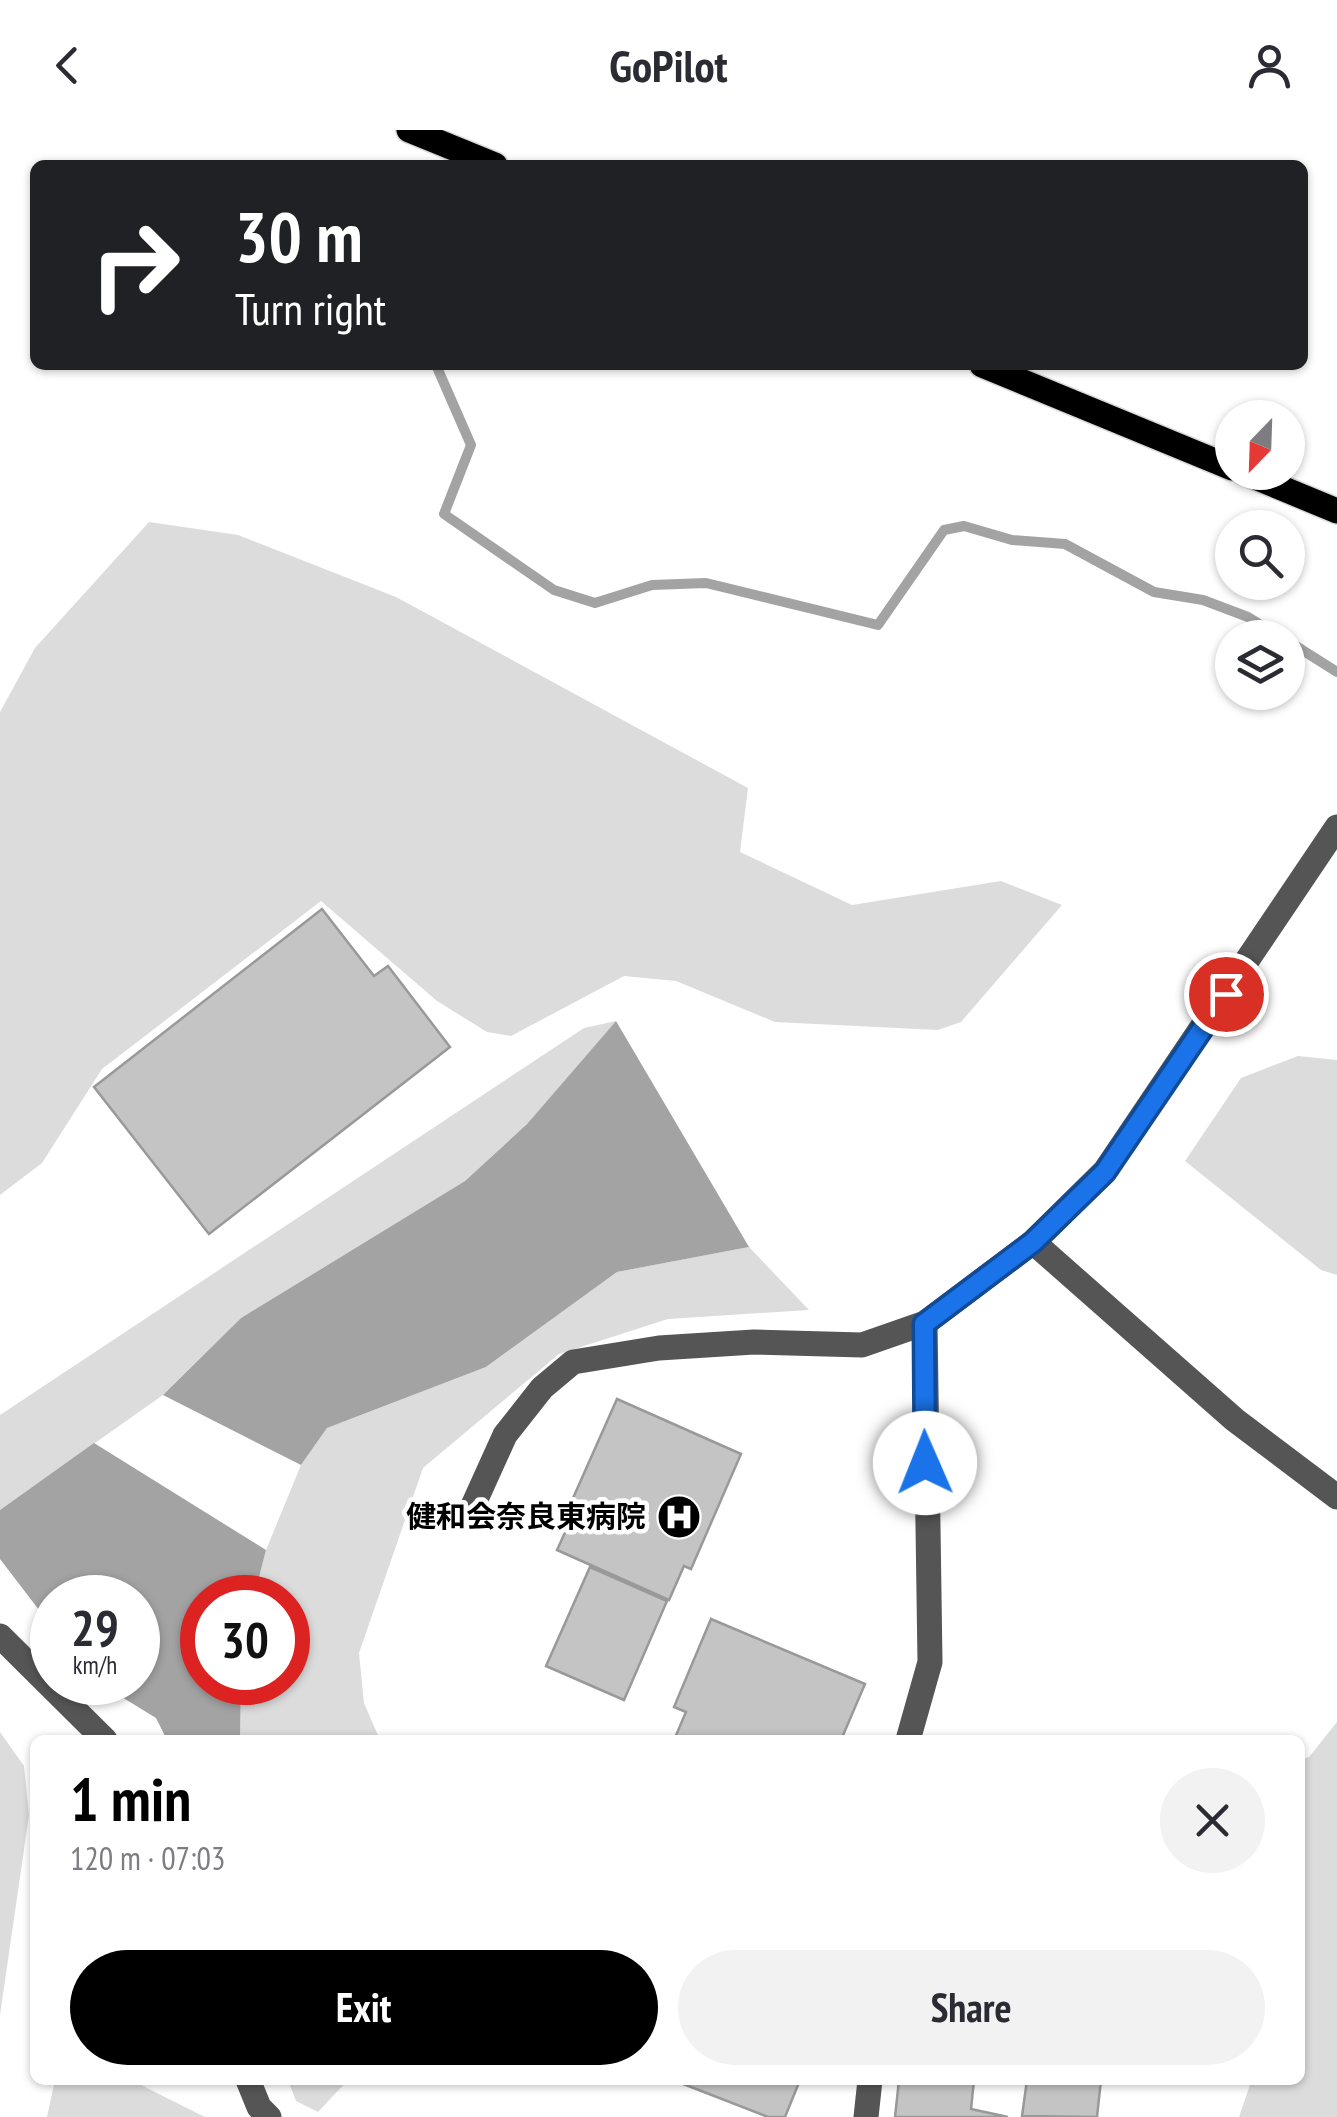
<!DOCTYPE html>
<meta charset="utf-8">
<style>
body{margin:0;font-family:"PT Sans Narrow","Noto Sans JP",sans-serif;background:#f2f2f3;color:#2b2b33;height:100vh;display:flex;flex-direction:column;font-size:38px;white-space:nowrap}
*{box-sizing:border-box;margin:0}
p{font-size:32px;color:#7c7c81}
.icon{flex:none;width:55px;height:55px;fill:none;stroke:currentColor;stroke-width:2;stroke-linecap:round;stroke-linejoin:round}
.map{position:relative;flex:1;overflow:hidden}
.details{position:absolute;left:30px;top:1605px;width:1275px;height:350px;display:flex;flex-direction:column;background:#fff;border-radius:15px;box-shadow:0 2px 8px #0004}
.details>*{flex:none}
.banner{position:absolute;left:30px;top:30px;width:1278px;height:210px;border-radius:15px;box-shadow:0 2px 8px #0004;background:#202124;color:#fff;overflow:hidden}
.needle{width:65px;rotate:203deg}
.fabs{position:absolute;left:1215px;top:270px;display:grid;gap:20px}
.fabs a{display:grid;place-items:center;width:90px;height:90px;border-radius:50%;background:#fff;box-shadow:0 2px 8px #0004;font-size:50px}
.speed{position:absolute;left:30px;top:1445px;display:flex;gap:20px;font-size:50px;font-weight:700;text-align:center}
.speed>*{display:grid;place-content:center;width:130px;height:130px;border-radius:50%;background:#fff;box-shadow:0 2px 8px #0004;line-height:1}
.speed small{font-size:25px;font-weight:400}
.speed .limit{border:15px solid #d22;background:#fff;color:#111}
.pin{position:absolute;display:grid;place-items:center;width:85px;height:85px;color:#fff;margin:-42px;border:5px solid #fff;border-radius:50%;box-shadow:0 2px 10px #0007}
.me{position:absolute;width:110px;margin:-55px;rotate:359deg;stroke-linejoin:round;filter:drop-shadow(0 0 8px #0008)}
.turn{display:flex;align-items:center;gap:35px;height:210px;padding:0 40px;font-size:45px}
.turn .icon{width:130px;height:130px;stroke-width:2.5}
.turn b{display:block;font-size:70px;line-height:85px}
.round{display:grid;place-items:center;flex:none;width:105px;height:105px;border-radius:52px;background:#f2f2f3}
.overview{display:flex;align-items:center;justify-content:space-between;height:170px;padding:0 40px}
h1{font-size:60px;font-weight:600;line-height:75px;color:#000}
.primary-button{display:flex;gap:20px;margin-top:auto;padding:20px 40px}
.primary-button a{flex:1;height:115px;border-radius:60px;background:#000;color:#fff;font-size:40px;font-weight:600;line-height:115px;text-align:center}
.primary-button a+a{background:#f2f2f3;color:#2b2b33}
header{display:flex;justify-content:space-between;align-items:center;height:130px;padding:0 40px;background:#fff;font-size:45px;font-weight:600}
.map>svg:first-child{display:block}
.green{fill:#dcdcdc}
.water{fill:#a3a3a3}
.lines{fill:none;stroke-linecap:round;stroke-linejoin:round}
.stream{stroke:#a3a3a3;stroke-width:10}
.building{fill:#c4c4c4;stroke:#999;stroke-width:2.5}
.major-casing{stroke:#dbdbdb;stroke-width:28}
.minor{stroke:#555;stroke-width:25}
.major{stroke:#000;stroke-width:25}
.route-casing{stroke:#114b97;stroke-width:25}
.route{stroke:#1a73e8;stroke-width:18}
.labels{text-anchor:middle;stroke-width:9;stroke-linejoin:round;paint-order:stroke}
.poi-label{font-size:30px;font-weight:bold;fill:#000;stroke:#fff;text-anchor:end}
</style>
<header><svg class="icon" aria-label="back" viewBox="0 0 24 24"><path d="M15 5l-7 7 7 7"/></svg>GoPilot<svg class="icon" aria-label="person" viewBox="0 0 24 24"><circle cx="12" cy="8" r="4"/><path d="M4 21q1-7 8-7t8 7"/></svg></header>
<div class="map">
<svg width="1337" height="1987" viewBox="0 0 1337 1987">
<rect width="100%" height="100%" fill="#fff"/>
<path class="green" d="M149,392L238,405L396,467L748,658L740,722L852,775L1001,751L1062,775L961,892L938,900L775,892L676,851L624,846L511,906L487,902L437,871L321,771L102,939L42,1033L0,1065V582L35,518Z
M616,891L527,994L465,1051L241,1188L163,1265L0,1380V1285L584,898Z
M1298,926L1337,930V1145L1321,1140L1185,1031L1241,948Z
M749,1117L809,1180L668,1189L559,1224L423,1338L359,1523L364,1573L380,1610H240L241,1553L288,1552V1468L254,1467L266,1420L301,1335L327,1298L486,1237L617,1142Z
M1337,1592V1987H1239L1251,1952L1246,1950H1300V1630L1309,1627Z
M0,1602L24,1636L29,1685L0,1885Z
M55,1950H131L205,1987H47Z
M288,1950H348L318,1982L296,1971Z"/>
<path class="water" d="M616,891L749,1117L617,1142L486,1237L327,1298L301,1335L163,1265L241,1188L465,1051L527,994Z
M94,1313L266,1420L254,1467L202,1468V1552L241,1553L240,1610H167L156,1588L99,1553L138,1552V1468H52V1497L0,1429V1380Z"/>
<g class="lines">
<path class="stream" d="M436,235L471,315L444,384L554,460L595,473L652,455L706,453L878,495L944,400L964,396L1012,410L1065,414L1154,462L1203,470L1248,487L1282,508
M1288,511L1337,542"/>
</g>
<path class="building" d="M322,779L374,846L388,836L450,917L209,1104L94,957Z
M617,1269L741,1324L691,1439L684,1436L669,1470L557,1420L572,1387L566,1384Z
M590,1437L667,1471L624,1570L546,1536Z
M711,1489L865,1554L841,1610H674L686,1582L674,1577Z
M673,1950H800L785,1987H768Z
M899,1950H974L971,1979L1008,1987H895Z
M1027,1950H1101L1097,1987L1022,1986Z"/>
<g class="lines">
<defs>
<path id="major" d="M409,0L495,35
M982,235L1232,338
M1243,342L1337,381"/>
</defs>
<use href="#major" class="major-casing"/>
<path class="minor" d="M1033,1112L1235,1290L1337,1367
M467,1389L505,1305L542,1258L573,1232L659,1218L754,1212L862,1215L925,1193L1033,1112L1105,1041L1337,697
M0,1506L105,1610
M908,1610L930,1532L925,1193
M248,1950L259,1977L269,1987
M866,1987L870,1950"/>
<use href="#major" class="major"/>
</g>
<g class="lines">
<defs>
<path id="route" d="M925,1333L924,1194L1033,1112L1105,1042L1226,864"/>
</defs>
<use href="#route" class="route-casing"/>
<use href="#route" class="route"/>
</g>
<defs>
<symbol id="hospital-disc" viewBox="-11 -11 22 22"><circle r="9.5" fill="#000" stroke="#fff"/><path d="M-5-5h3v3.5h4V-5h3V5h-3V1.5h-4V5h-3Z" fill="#fff"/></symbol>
</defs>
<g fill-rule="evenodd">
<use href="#hospital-disc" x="654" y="1362" width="50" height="50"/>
</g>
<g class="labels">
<g class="poi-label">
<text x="646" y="1397">健和会奈良東病院</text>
</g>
</g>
</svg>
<div class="fabs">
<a><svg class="needle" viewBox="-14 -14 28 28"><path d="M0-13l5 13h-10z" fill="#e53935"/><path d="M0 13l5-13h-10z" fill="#7c7c81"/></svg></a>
<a><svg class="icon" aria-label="search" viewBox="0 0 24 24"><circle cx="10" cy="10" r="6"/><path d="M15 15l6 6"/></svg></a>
<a><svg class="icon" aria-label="layers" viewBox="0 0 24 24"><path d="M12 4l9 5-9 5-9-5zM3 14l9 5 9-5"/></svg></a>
</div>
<div class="speed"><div>29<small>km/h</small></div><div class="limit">30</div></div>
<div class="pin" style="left:1226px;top:864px;background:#d93025"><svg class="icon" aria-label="arrive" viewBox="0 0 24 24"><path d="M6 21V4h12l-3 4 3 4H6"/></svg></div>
<svg class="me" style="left:925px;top:1333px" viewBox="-20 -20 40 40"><circle r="19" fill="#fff"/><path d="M0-13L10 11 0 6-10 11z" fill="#1a73e8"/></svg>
<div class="banner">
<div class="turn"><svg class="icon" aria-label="right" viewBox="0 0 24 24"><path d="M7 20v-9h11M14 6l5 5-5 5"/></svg><div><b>30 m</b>Turn right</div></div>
</div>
<section class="details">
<div class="overview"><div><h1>1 min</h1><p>120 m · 07:03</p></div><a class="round"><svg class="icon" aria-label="close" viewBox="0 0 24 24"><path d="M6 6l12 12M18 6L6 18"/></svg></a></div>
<div class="primary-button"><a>Exit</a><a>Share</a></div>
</section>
</div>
